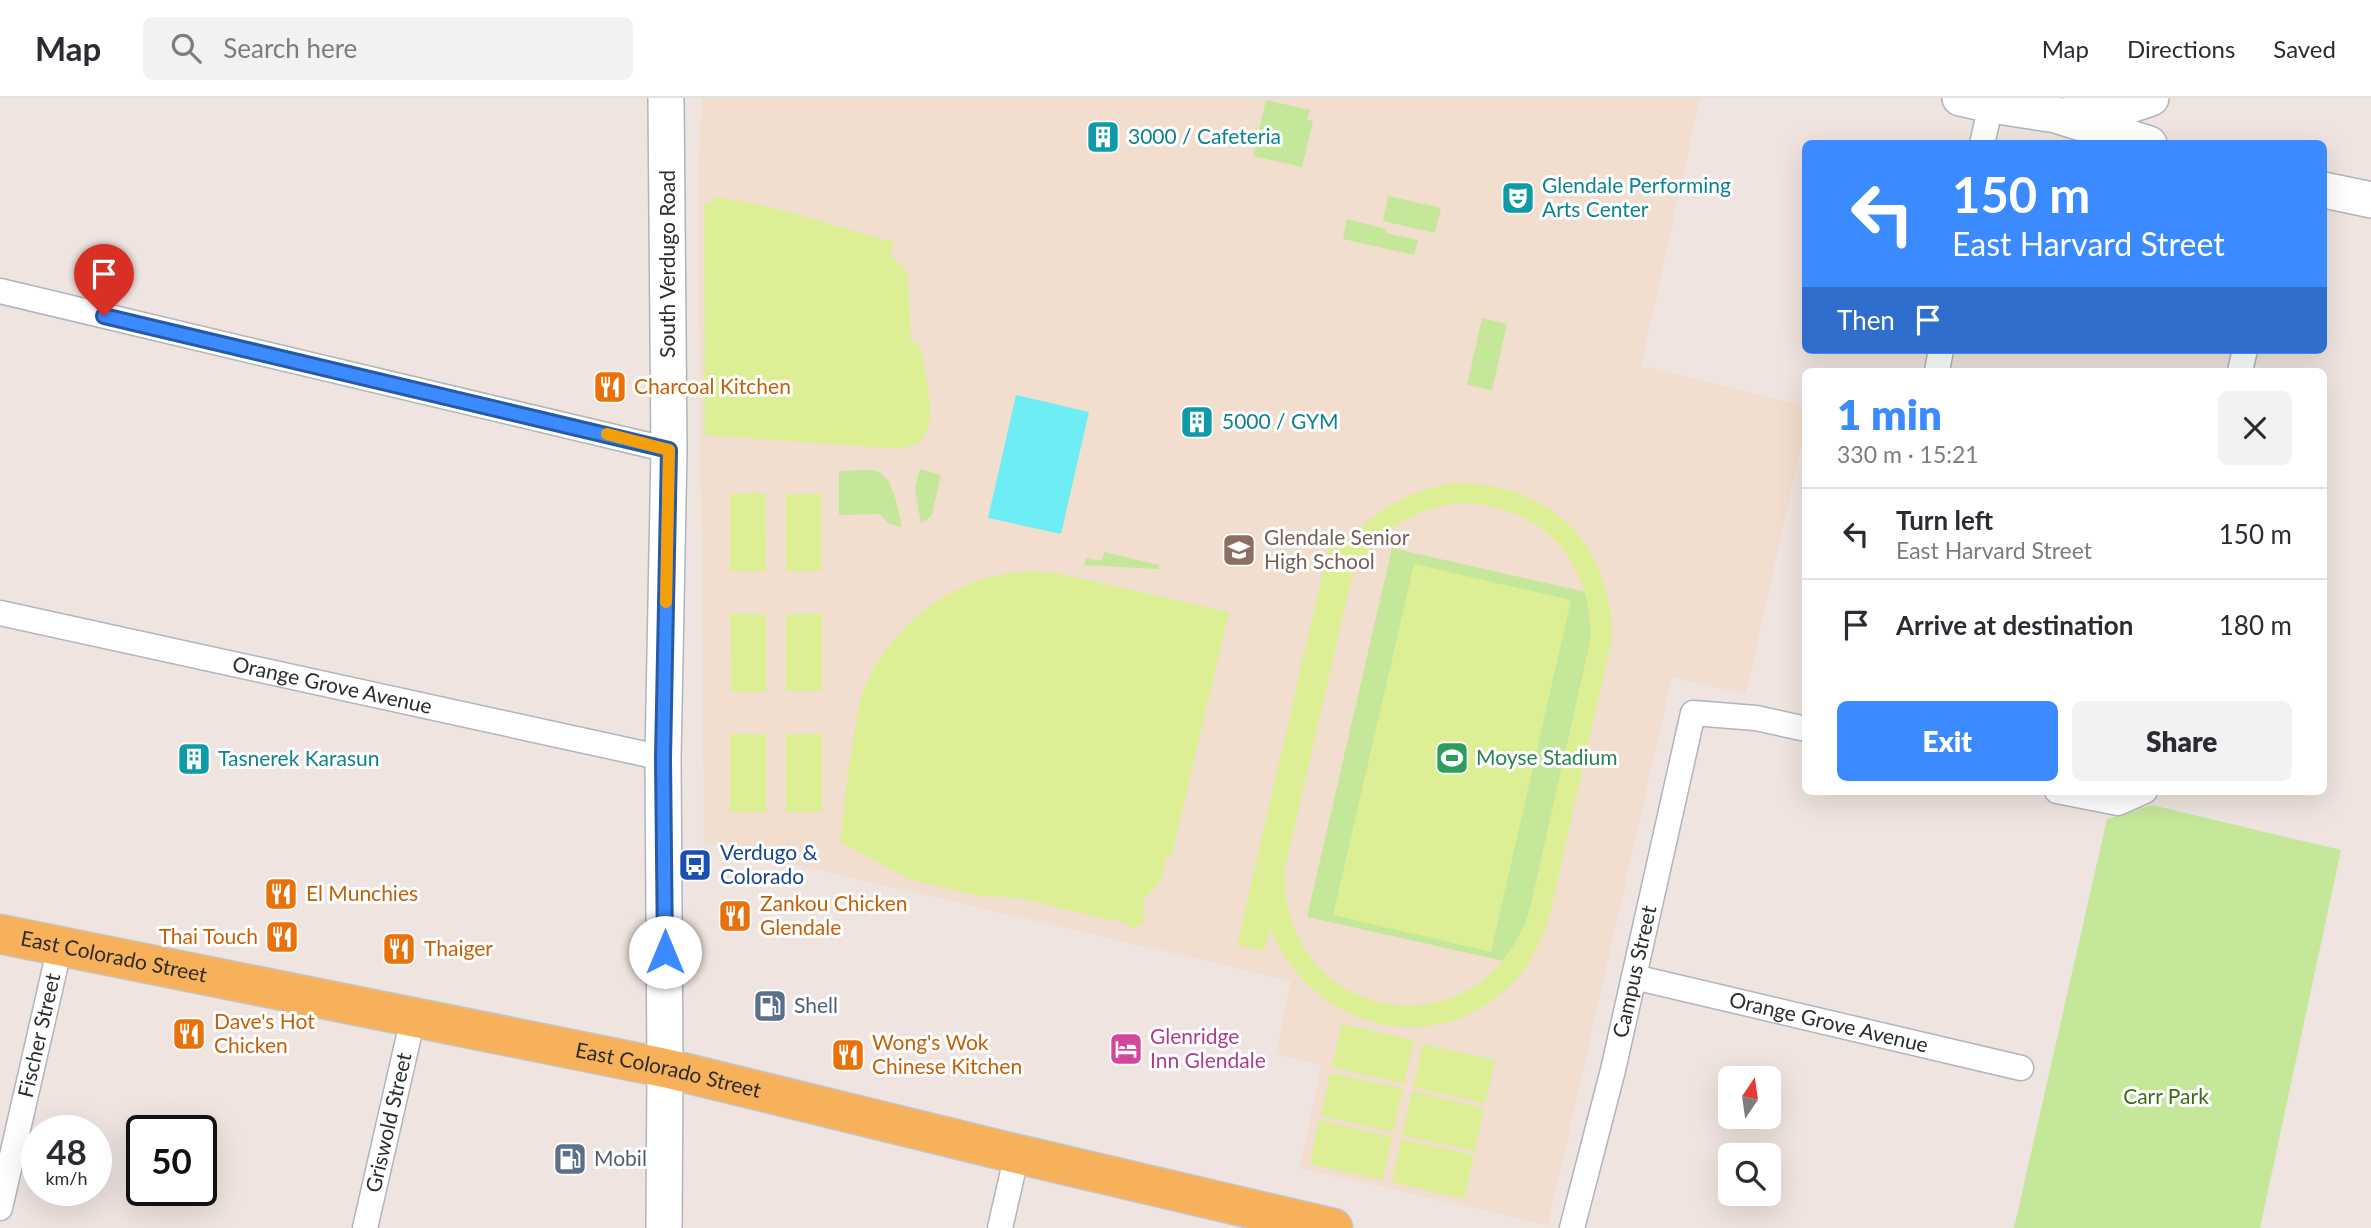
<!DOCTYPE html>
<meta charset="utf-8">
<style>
body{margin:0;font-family:Lato,sans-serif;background:#f2f2f3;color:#2b2b33;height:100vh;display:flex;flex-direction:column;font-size:26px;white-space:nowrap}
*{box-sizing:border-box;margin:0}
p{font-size:23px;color:#7c7c81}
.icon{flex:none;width:38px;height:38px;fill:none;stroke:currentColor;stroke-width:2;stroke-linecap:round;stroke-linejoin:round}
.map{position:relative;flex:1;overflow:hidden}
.details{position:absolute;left:1802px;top:270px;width:525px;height:427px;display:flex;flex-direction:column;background:#fff;border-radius:10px;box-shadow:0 7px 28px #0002}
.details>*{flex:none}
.top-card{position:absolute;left:1802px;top:42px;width:525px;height:214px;border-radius:10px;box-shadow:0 7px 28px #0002;background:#3b8aff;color:#fff;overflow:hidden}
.needle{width:46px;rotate:13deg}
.buttons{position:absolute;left:1718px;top:968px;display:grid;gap:14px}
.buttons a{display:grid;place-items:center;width:63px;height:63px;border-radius:10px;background:#fff;box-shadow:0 7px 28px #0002;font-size:35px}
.speed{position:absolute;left:21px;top:1017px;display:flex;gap:14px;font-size:35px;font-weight:700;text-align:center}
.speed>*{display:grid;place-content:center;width:91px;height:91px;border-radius:50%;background:#fff;box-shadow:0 7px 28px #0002;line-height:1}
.speed small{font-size:18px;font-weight:400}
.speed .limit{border:4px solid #111;border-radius:10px;background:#fff;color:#111}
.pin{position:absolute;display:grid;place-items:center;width:60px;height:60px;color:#fff;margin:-72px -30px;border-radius:50% 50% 50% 0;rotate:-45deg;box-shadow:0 0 7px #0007}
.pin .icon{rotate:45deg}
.me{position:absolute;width:77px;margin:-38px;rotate:0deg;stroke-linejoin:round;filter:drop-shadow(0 0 5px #0008)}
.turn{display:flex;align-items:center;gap:24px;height:147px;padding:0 35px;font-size:32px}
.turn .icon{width:91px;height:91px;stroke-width:2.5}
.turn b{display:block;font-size:49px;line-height:60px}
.then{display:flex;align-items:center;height:66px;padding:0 35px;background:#0003;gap:14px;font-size:26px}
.round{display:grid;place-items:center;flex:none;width:74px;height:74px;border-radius:10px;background:#f2f2f3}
.head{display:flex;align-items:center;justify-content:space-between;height:119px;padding:0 35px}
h1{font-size:42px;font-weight:800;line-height:52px;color:#3b8aff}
.button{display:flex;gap:14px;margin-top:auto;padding:14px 35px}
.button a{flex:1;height:80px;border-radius:10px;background:#3b8aff;color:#fff;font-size:28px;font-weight:800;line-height:80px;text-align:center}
.button a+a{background:#f2f2f3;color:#2b2b33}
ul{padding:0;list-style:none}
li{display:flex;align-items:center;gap:21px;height:91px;padding:0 35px;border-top:2px solid #e1e1e2}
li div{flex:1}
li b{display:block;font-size:26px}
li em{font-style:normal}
header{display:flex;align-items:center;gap:42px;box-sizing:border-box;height:98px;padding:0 35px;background:#fff;border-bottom:2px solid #e1e1e2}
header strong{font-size:33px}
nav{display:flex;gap:38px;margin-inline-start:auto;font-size:24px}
.search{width:490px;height:63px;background:#f2f2f3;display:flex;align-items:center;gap:18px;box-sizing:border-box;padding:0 24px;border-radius:10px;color:#7c7c81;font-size:26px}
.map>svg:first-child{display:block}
.education{fill:#f1dece}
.green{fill:#c5e799}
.pitch{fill:#dcef95;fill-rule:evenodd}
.water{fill:#6eeef4}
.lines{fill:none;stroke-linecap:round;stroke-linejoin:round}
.minor-casing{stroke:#afb5bd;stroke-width:27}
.secondary-casing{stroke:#afb5bd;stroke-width:38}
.primary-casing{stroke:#c4c4c4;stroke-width:41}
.minor{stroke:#fff;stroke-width:24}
.secondary{stroke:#fff;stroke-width:35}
.primary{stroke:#f7b15b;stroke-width:38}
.route-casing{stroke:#265aa6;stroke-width:18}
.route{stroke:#3b8aff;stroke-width:12}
.slow{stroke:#f59e0b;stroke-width:12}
.labels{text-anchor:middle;stroke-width:6;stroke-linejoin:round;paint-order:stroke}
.culture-label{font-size:21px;fill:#0d838f;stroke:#fff;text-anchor:start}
.street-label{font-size:21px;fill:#2d2d2d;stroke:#fff}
.food-label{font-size:21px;fill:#c56008;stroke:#fff;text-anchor:start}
.education-label{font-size:21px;fill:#785e54;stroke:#fff;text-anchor:start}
.leisure-label{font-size:21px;fill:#27864d;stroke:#fff;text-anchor:start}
.transit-label{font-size:21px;fill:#164399;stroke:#fff;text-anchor:start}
.service-label{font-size:21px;fill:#4e5e75;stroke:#fff;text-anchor:start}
.hotel-label{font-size:21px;fill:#b23c85;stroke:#fff;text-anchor:start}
.park-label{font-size:21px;fill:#3d6f18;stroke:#fff}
</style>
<header>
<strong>Map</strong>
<div class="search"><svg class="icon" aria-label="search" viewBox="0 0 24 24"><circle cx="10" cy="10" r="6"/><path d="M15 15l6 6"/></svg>Search here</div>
<nav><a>Map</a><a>Directions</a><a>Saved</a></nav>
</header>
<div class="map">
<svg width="2371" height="1130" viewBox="0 0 2371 1130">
<rect width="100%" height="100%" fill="#efe4df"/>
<path class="education" d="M702,0H1700L1641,268L1806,309V326L1746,596L1672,579L1548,1127L1300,1070L1321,967L1276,955L1291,883L704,745L698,78Z"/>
<path class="green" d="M1266,2L1310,12L1307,21L1313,23L1302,69L1253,58Z
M1388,98L1441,110L1435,135L1383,123Z
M1347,121L1386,131V135L1418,142L1414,157L1343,141Z
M1482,220L1507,226L1492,292L1467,287Z
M920,371L941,377L932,417L921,426L915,391Z
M841,373C852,373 866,371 876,373C894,377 898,415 902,429L889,426L880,416L839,417V374Z
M1392,450L1586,494L1588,500L1591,539L1588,557L1530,811L1524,830L1504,863L1307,819Z
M1104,454L1159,467V471L1084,467L1086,460L1102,463Z
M2152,707L2341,752L2260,1130H2014L2107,721Z"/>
<path class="pitch" d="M713,99C775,106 834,129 894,144L890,158L903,168L908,178L911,244L919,245C923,271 941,322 921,342C916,347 907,349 901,351L705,337L704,105L713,106Z
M1454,385C1550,384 1611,444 1612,540L1550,816C1543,839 1534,860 1519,878C1442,966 1312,934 1270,830L1264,853L1237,847L1331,439L1349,443C1377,409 1411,392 1454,385ZM1456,405C1538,405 1590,457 1591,539L1530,811C1484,959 1285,929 1284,775L1351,482C1375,436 1405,414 1456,405Z
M765,395L766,473H730V396Z
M786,396H821V473H786Z
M1414,466L1571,502L1491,854L1333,817Z
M1036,473L1061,476L1229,514L1172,756L1166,759L1161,782L1143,802L1144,824L1134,831L1117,821L1110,822L1019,800L979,798L909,781L840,744C844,710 847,677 853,643C856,622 859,600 868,581C893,530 947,485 1004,476C1014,474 1025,474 1036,473Z
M730,516H766V594H731Z
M786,516H822V593H786Z
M730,636H766V714H730Z
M786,636H822V714H786Z
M1342,926L1414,942L1404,986L1332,969Z
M1423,946L1495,962L1485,1005L1413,989Z
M1330,975L1403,991L1393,1034L1321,1018Z
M1412,993L1484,1010L1475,1053L1402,1037Z
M1319,1022L1392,1039L1382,1082L1310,1066Z
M1401,1041L1474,1057L1464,1101L1392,1084Z"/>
<path class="water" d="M1016,297L1089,314L1061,436L988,420Z"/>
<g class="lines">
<defs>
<g id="minor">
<path d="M1982,46L1991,7"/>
<path d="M0,193L669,352"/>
<path d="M1937,273L1941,252"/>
<path d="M2240,273L2245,252"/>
<path id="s1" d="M0,515L663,660"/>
<path d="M2057,693L2118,705L2145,693"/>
<path id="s2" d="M1634,879L2021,970"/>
<path id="s3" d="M0,1110L60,848"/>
<path id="s4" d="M365,1130L413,920"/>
<path d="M1000,1130L1017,1056"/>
<path id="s5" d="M1572,1130L1613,972L1693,615L1756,620L1806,631"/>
</g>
<path id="secondary" d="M1960,0L1991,7L2056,17L2149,46
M2073,15L2116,12L2151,0
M2324,92L2371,102
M664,1130L665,970L663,660L669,352L666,0"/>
<g id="primary">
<path id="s6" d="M0,836L665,970L1017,1056L1333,1130"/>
</g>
</defs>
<use href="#minor" class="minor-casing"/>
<use href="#secondary" class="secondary-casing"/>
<use href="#primary" class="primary-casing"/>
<use href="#minor" class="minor"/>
<use href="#secondary" class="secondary"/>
<use href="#primary" class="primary"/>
</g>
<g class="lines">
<defs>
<path id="route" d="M104,218L669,352L663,660L665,854"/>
</defs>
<use href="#route" class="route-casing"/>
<use href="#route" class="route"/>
<path class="slow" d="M607,336L669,352L666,504"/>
</g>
<defs>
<symbol id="building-square" viewBox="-11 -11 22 22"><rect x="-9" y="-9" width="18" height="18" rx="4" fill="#0f9aa8" stroke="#fff"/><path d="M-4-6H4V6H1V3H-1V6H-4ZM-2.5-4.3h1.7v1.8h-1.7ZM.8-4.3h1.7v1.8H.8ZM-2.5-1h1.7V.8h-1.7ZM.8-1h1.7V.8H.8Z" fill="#fff"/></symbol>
<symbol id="theatre-square" viewBox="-11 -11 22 22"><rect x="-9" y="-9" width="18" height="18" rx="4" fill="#0f9aa8" stroke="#fff"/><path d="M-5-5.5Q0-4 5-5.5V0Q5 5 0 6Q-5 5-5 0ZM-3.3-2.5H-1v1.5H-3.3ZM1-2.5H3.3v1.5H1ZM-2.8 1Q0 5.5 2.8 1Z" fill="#fff"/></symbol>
<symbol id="restaurant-square" viewBox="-11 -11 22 22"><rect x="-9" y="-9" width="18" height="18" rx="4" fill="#e8710a" stroke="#fff"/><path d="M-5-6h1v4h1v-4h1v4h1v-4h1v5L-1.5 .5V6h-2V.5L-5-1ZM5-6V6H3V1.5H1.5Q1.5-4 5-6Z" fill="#fff"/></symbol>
<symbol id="school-square" viewBox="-11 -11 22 22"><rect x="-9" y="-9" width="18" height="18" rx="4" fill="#8d6e63" stroke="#fff"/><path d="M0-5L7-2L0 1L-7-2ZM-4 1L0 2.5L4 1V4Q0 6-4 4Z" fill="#fff"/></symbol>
<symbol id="stadium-square" viewBox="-11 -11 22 22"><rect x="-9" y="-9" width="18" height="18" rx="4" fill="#2e9e5b" stroke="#fff"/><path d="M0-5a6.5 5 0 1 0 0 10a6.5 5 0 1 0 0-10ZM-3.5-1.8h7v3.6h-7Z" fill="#fff"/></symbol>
<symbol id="bus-square" viewBox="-11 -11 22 22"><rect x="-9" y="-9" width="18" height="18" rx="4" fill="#1a4fb4" stroke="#fff"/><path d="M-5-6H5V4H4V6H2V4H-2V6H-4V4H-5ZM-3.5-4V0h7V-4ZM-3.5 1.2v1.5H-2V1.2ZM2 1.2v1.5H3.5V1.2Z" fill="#fff"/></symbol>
<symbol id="fuel-square" viewBox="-11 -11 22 22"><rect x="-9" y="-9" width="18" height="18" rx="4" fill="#5c6f8a" stroke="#fff"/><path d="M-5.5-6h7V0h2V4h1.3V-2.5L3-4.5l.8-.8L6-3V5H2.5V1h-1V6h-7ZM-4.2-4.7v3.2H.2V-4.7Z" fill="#fff"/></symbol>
<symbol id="hotel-square" viewBox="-11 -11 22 22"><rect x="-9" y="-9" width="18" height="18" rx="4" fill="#d1479c" stroke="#fff"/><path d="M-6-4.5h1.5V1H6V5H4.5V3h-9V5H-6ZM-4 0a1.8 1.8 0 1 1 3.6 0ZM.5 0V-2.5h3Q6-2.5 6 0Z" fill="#fff"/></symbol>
</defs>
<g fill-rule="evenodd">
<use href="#building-square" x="1084" y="20" width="38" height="38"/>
<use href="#theatre-square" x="1499" y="81" width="38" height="38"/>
<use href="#restaurant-square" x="591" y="270" width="38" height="38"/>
<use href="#building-square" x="1178" y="305" width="38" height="38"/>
<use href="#school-square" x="1220" y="433" width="38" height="38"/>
<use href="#stadium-square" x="1433" y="641" width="38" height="38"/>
<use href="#building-square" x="175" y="642" width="38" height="38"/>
<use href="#bus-square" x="676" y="748" width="38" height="38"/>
<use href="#restaurant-square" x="262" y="777" width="38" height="38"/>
<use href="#restaurant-square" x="716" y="799" width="38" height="38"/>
<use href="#restaurant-square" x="263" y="820" width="38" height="38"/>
<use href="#restaurant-square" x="380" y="832" width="38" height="38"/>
<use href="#fuel-square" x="751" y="889" width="38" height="38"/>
<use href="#restaurant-square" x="170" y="917" width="38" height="38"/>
<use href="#hotel-square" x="1107" y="932" width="38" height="38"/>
<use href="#restaurant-square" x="829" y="938" width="38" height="38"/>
<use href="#fuel-square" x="551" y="1042" width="38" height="38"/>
</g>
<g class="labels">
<g class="culture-label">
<text x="1128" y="46">3000 / Cafeteria</text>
<text x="1542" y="95">Glendale Performing<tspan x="1542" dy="24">Arts Center</tspan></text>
<text x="1222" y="331">5000 / GYM</text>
<text x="218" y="668">Tasnerek Karasun</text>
</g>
<g class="street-label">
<text transform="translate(668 166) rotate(-90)" y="7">South Verdugo Road</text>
<text dy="7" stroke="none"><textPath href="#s1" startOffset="340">Orange Grove Avenue</textPath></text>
<text dy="7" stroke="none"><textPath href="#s6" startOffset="116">East Colorado Street</textPath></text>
<text dy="7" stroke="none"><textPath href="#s5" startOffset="264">Campus Street</textPath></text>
<text dy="7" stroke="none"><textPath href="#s2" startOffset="200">Orange Grove Avenue</textPath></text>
<text dy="7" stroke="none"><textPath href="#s3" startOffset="177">Fischer Street</textPath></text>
<text dy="7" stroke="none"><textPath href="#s6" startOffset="682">East Colorado Street</textPath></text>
<text dy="7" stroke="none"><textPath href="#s4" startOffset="108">Griswold Street</textPath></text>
</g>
<g class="food-label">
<text x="634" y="296">Charcoal Kitchen</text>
<text x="306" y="803">El Munchies</text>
<text x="760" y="813">Zankou Chicken<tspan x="760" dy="24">Glendale</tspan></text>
<text x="258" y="846" text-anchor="end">Thai Touch</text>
<text x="424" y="858">Thaiger</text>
<text x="214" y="931">Dave's Hot<tspan x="214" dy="24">Chicken</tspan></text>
<text x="872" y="952">Wong's Wok<tspan x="872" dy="24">Chinese Kitchen</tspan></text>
</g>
<g class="education-label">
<text x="1264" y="447">Glendale Senior<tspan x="1264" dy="24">High School</tspan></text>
</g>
<g class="leisure-label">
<text x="1476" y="667">Moyse Stadium</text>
</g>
<g class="transit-label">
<text x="720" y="762">Verdugo &amp;<tspan x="720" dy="24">Colorado</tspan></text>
</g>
<g class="service-label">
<text x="794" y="915">Shell</text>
<text x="594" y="1068">Mobil</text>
</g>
<g class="hotel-label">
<text x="1150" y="946">Glenridge<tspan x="1150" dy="24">Inn Glendale</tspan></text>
</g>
<g class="park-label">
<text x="2166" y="1006">Carr Park</text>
</g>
</g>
</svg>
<div class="buttons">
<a><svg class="needle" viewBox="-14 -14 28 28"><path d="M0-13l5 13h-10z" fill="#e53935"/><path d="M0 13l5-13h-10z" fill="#7c7c81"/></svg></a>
<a><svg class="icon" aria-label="search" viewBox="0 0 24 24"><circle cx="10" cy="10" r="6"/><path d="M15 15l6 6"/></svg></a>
</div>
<div class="speed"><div>48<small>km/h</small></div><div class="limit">50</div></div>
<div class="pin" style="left:104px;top:218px;background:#d93025"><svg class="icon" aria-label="arrive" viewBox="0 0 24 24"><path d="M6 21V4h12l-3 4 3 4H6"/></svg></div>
<svg class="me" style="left:665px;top:854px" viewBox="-20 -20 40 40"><circle r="19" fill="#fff"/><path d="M0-13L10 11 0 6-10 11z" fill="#3b8aff"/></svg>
<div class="top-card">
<div class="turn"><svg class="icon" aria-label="left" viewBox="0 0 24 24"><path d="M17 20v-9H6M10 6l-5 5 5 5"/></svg><div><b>150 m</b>East Harvard Street</div></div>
<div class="then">Then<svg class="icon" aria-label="arrive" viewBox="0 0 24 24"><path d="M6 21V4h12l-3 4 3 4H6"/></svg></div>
</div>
<section class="details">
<div class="head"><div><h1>1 min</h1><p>330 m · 15:21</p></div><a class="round"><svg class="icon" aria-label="close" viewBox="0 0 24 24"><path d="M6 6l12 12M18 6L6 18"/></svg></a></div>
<ul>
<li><svg class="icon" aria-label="left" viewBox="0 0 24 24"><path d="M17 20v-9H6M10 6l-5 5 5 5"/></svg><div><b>Turn left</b><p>East Harvard Street</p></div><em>150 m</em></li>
<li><svg class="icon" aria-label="arrive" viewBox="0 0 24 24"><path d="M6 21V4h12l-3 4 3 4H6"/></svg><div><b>Arrive at destination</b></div><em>180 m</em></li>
</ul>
<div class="button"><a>Exit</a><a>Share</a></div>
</section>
</div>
